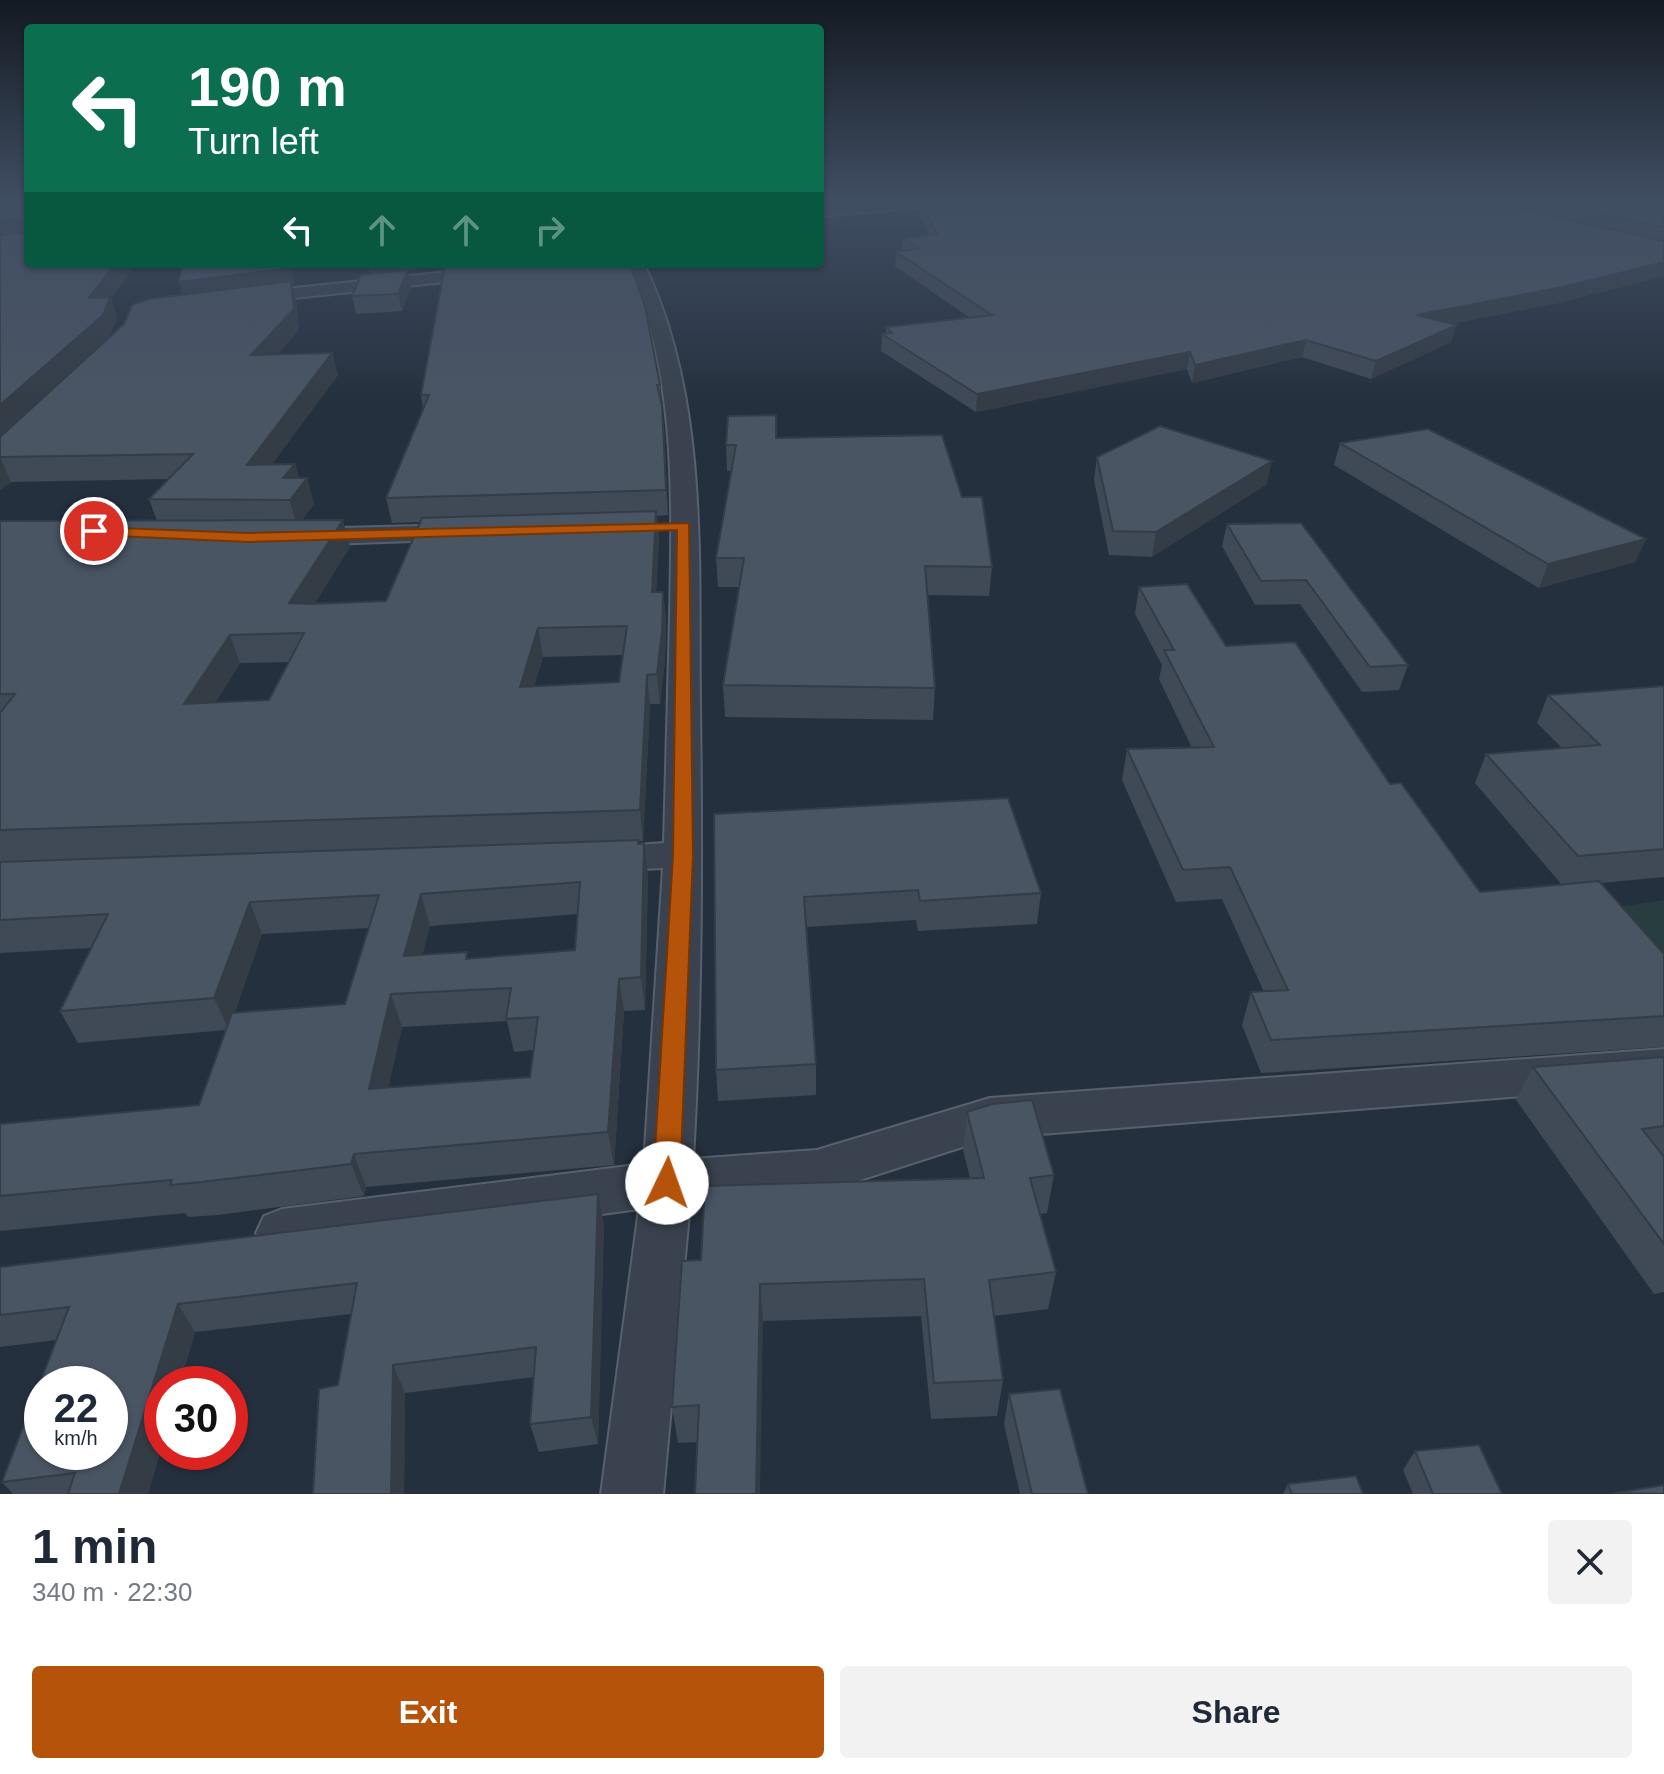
<!DOCTYPE html>
<meta charset="utf-8">
<style>
body{margin:0;font-family:Helvetica,sans-serif;background:#f2f2f3;color:#1f2937;height:100vh;display:flex;flex-direction:column;font-size:30px;white-space:nowrap}
*{box-sizing:border-box;margin:0}
p{font-size:26px;color:#747a83}
.icon{flex:none;width:44px;height:44px;fill:none;stroke:currentColor;stroke-width:2;stroke-linecap:round;stroke-linejoin:round}
.map{position:relative;height:1494px;overflow:hidden}
.details{display:flex;flex-direction:column;background:#fff;flex:1}
.details>*{flex:none}
.top-card{position:absolute;left:24px;top:24px;width:800px;height:244px;border-radius:8px;box-shadow:0 2px 6px #0004;background:#0b6e4f;color:#fff;overflow:hidden}
.speed{position:absolute;left:24px;top:1366px;display:flex;gap:16px;font-size:40px;font-weight:700;text-align:center}
.speed>*{display:grid;place-content:center;width:104px;height:104px;border-radius:50%;background:#fff;box-shadow:0 2px 6px #0004;line-height:1}
.speed small{font-size:20px;font-weight:400}
.speed .limit{border:12px solid #d22;background:#fff;color:#111}
.pin{position:absolute;display:grid;place-items:center;width:68px;height:68px;color:#fff;margin:-34px;border:4px solid #fff;border-radius:50%;box-shadow:0 2px 8px #0007}
.me{position:absolute;width:88px;margin:-44px;rotate:3deg;stroke-linejoin:round;filter:drop-shadow(0 0 6px #0008)}
.turn{display:flex;align-items:center;gap:28px;height:168px;padding:0 32px;font-size:36px}
.turn .icon{width:104px;height:104px;stroke-width:2.5}
.turn b{display:block;font-size:56px;line-height:68px}
.lanes{display:flex;align-items:center;height:76px;padding:0 32px;background:#0003;justify-content:center;gap:40px;direction:ltr}
.lanes .off{opacity:.35}
.round{display:grid;place-items:center;flex:none;width:84px;height:84px;border-radius:8px;background:#f2f2f3}
.head{display:flex;align-items:center;justify-content:space-between;height:136px;padding:0 32px}
h1{font-size:48px;font-weight:700;line-height:60px}
.cta{display:flex;gap:16px;margin-top:auto;padding:16px 32px}
.cta a{flex:1;height:92px;border-radius:8px;background:#b45309;color:#fff;font-size:32px;font-weight:700;line-height:92px;text-align:center}
.cta a+a{background:#f2f2f3;color:#1f2937}
.map>svg:first-child{display:block}
.green{fill:#273d3f}
.lines{fill:none;stroke-linecap:round;stroke-linejoin:round}
.minor-casing{stroke:#57606c;stroke-width:4}
.minor{fill:#39424e;fill-rule:evenodd}
.wall{fill:#404956;fill-rule:evenodd}
.shaded-wall{fill:#343c46}
.building{fill:#4a5564;stroke:#343c46;stroke-width:2;fill-rule:evenodd}
.route{fill:#b45309;stroke:#753606;stroke-width:2}
</style>
<div class="map">
<svg width="1664" height="1494" viewBox="0 0 1664 1494">
<rect width="100%" height="100%" fill="#25303e"/>
<path class="green" d="M1664,900V989L1598,910Z"/>
<g class="lines">
<defs>
<path id="minor" d="M912,200H963L970,204L963,208H912L820,216V208Z
M539,264H602L594,269L533,273V265Z
M628,264H644C709,399 698,558 700,705C702,856 702,1007 693,1159L817,1150L990,1098L1664,1049V1085L990,1138L817,1194L690,1203L663,1494H601L639,1209L282,1257L264,1250L256,1233L264,1216L282,1209L644,1164L663,868L599,871L586,867L580,858L586,849L664,843C666,768 668,693 670,618C672,498 677,375 628,264Z
M486,268L492,269V277L248,303L239,298L248,293Z
M459,525L472,533L468,539L300,545L291,543L287,537L291,531L300,529Z"/>
</defs>
<use href="#minor" class="minor-casing"/>
<use href="#minor" class="minor"/>
</g>
<path class="wall" d="M0,197L28,264H136L111,298L117,317L110,335L20,418L183,294L179,282L182,264H351L292,269L294,285H292L296,301L299,330L277,354L332,353L338,375L272,464H295L299,478H307L314,504L301,521L350,547L314,604L386,601L420,522L392,523L386,498L423,409L421,395L660,385L664,428L668,515L657,516L659,537L656,592H663L666,620L665,660L660,704H650L643,841H638L648,875L645,1010L624,1011L614,1165L366,1187L364,1196L218,1215L188,1217L185,1213L0,1231V1124L199,1105L226,1030L78,1043L60,1011L91,948L0,953V521H157L149,499L169,479L11,482L0,490ZM623,655L619,682L534,686L543,657ZM289,662L269,700L215,703L240,663ZM578,914L575,950L469,959L422,955L430,926ZM369,928L345,1004L234,1013L262,934ZM507,1021L514,1052L533,1050L530,1077L388,1087L402,1027Z
M1027,197H1664V276L1558,303L1450,324L1451,342L1371,379L1302,357L1192,383L1187,369L976,412L881,351L882,334L886,333V327L970,318L895,266L896,252L902,251L903,238L929,235L919,214L920,200Z
M368,264H419L417,270L408,271L411,287L402,311L356,314L352,296L370,274Z
M777,438L962,497L992,567L989,596L928,595L935,688L933,720L725,717L723,685L739,587H718L716,558L731,471H727L726,445Z
M1340,443L1646,539L1635,562L1539,588L1334,465Z
M1097,457L1267,484L1152,557L1109,555L1094,480Z
M1301,523L1408,665L1399,690L1362,692L1300,604L1255,605L1222,546L1227,524Z
M1139,587L1226,646L1390,784L1480,892L1562,885L1475,783L1486,754L1562,748L1537,723L1548,695L1664,686V877L1601,883L1664,955V1047L1261,1073L1242,1025L1251,992H1264L1222,899L1176,902L1122,780L1127,749L1192,748L1159,679L1162,665L1135,614Z
M714,814L1041,893L1037,924L918,931L916,920L807,927L816,1064V1095L718,1101L716,1070Z
M1664,1057V1156H1663L1664,1157V1292L1654,1294L1516,1100L1533,1067Z
M967,1112L1054,1175L1047,1213L1040,1214L1056,1272L1048,1309L994,1316L1003,1380L997,1416L931,1419L921,1316L763,1321L698,1442L678,1443L672,1407L701,1260L970,1178L963,1150Z
M604,1224L598,1444L539,1452L530,1424L534,1377L405,1393L404,1494H313L338,1385L351,1314L195,1332L148,1494H13L2,1482L56,1340L0,1347V1267Z
M1009,1394L1088,1494H1020L1004,1424Z
M1415,1451L1502,1494H1413L1403,1470Z
M1288,1484L1363,1494H1283Z"/>
<path class="shaded-wall" d="M21,218L28,236L0,241V222Z
M1664,262V276L1558,303L1412,331L1417,315Z
M115,264H136L111,298L117,317L110,335L0,437V405Z
M289,264H351L292,269L294,285H292L296,301L299,330L258,377L185,299L179,282Z
M368,264H419L417,270L408,271L411,287L402,311L398,294L371,275Z
M1457,325L1451,342L1371,379L1376,361Z
M1306,340L1302,357L1192,383L1195,365Z
M1190,352L1187,369L976,412L977,394Z
M332,353L338,375L254,489L247,465Z
M662,405L664,428L668,515L666,490Z
M0,457L11,482L0,490Z
M1272,461L1267,484L1152,557L1156,532Z
M295,464L301,486L307,478L314,504L297,526L283,478Z
M656,511L659,537L655,620L652,592Z
M343,520L350,547L298,631L289,603Z
M1646,539L1635,562L1539,588L1548,564Z
M663,592L666,620L665,660L660,704L657,674Z
M538,628L543,657L525,716L520,687Z
M230,635L240,663L196,734L184,704Z
M647,675L650,704L643,841L640,810Z
M644,843L648,875L645,1010L641,977Z
M421,894L430,926L414,989L404,956Z
M250,902L262,934L229,1030L214,998Z
M619,979L624,1011L614,1165L608,1132Z
M391,994L402,1027L381,1121L369,1089Z
M354,1154L366,1187L364,1196L351,1164Z
M598,1194L604,1224L598,1444L591,1417Z
M760,1284L763,1321L760,1494H756Z
M178,1304L195,1332L180,1384H162V1445L148,1494H119Z
M393,1365L405,1393L404,1494H391Z"/>
<path class="building" d="M0,197H28V264H115L89,298L110,297L103,315L0,405V235L23,233L21,218L0,222Z
M1027,197H1467L1664,241V262L1563,287L1417,315L1457,325L1376,361L1306,340L1195,365L1190,352L977,394L882,334L892,333L886,327L992,315L896,252L919,248L903,238L937,234L920,200Z
M1525,197H1664V227Z
M182,264H289L290,268L179,282Z
M457,264H585L586,267L630,264L645,306L660,385H657L662,405L666,490L386,498L429,395H421L445,265Z
M408,270L398,294L352,296L361,275Z
M291,281L294,309L251,355L332,353L247,465L295,464L283,478H307L290,500L149,499L193,454L0,457V437L124,324L132,305L149,299Z
M776,415V438L942,435L962,497H982L992,567L925,566L935,688L723,685L744,558H716L736,445H726L728,416Z
M1160,426L1272,461L1156,532L1113,531L1097,457Z
M1428,429L1646,539L1548,564L1340,443Z
M656,511L652,592H663L662,631L657,674L647,675L640,810L0,830V713L15,694H0V521L343,520L289,603L310,604L386,601L422,518ZM627,626L619,682L520,687L538,628ZM304,633L269,700L184,704L230,635Z
M1301,523L1408,665L1370,667L1306,580L1261,581L1227,524Z
M1187,584L1226,646L1295,642L1390,784L1401,783L1480,892L1599,881L1664,954V1016L1271,1040L1251,992L1288,990L1230,867L1183,870L1127,749L1214,747L1164,650H1174L1139,587Z
M1664,686V849L1578,856L1486,754L1600,745L1548,695Z
M1008,798L1041,893L920,901L918,890L804,897L816,1064L716,1070L714,814Z
M638,840V844L644,843L641,977L619,979L608,1132L354,1154L351,1164L201,1182L170,1185L172,1180L0,1196V1124L199,1105L232,1013L345,1004L379,895L250,902L214,998L60,1011L108,914L0,920V862ZM580,882L575,950L466,959L467,952L404,956L421,894ZM511,988L506,1019L538,1017L530,1077L369,1089L391,994Z
M1664,1057V1126L1642,1129L1664,1157V1244L1533,1067Z
M1032,1100L1054,1175L1030,1178L1056,1272L989,1280L1003,1380L934,1383L924,1279L760,1284L756,1494H695L699,1405L672,1407L682,1261L701,1260L705,1186L984,1178L967,1112L992,1104Z
M598,1194L591,1417L530,1424L536,1347L393,1365L391,1494H313L319,1389L338,1385L357,1283L178,1304L119,1494H68L75,1473L2,1482L69,1307L0,1315V1267ZM42,1384H110V1452H42Z
M1060,1389L1088,1494H1032L1009,1394Z
M1479,1445L1502,1494H1433L1415,1451Z
M1356,1476L1363,1494H1292L1288,1484Z
M1664,1485V1494L1615,1493Z"/>
<linearGradient id="sky" x2="0" y2="1"><stop stop-color="#141a22"/><stop offset="0.49" stop-color="#404e63"/><stop offset="1" stop-color="#404e63" stop-opacity="0"/></linearGradient>
<rect width="1664" height="406" fill="url(#sky)"/>
<path class="route" d="M689,523L693,855L680,1183L676,1191L667,1195L657,1191L653,1183L673,855L677,530L248,542L94,535L87,531L94,527L248,533Z"/>
</svg>
<div class="speed"><div>22<small>km/h</small></div><div class="limit">30</div></div>
<div class="pin" style="left:94px;top:531px;background:#d93025"><svg class="icon" aria-label="arrive" viewBox="0 0 24 24"><path d="M6 21V4h12l-3 4 3 4H6"/></svg></div>
<svg class="me" style="left:667px;top:1183px" viewBox="-20 -20 40 40"><circle r="19" fill="#fff"/><path d="M0-13L10 11 0 6-10 11z" fill="#b45309"/></svg>
<div class="top-card">
<div class="turn"><svg class="icon" aria-label="left" viewBox="0 0 24 24"><path d="M17 20v-9H6M10 6l-5 5 5 5"/></svg><div><b>190 m</b>Turn left</div></div>
<div class="lanes"><svg class="icon" aria-label="left" viewBox="0 0 24 24"><path d="M17 20v-9H6M10 6l-5 5 5 5"/></svg><svg class="icon off" aria-label="ahead" viewBox="0 0 24 24"><path d="M12 20V5M6 11l6-6 6 6"/></svg><svg class="icon off" aria-label="ahead" viewBox="0 0 24 24"><path d="M12 20V5M6 11l6-6 6 6"/></svg><svg class="icon off" aria-label="right" viewBox="0 0 24 24"><path d="M7 20v-9h11M14 6l5 5-5 5"/></svg></div>
</div>
</div>
<section class="details">
<div class="head"><div><h1>1 min</h1><p>340 m · 22:30</p></div><a class="round"><svg class="icon" aria-label="close" viewBox="0 0 24 24"><path d="M6 6l12 12M18 6L6 18"/></svg></a></div>
<div class="cta"><a>Exit</a><a>Share</a></div>
</section>
